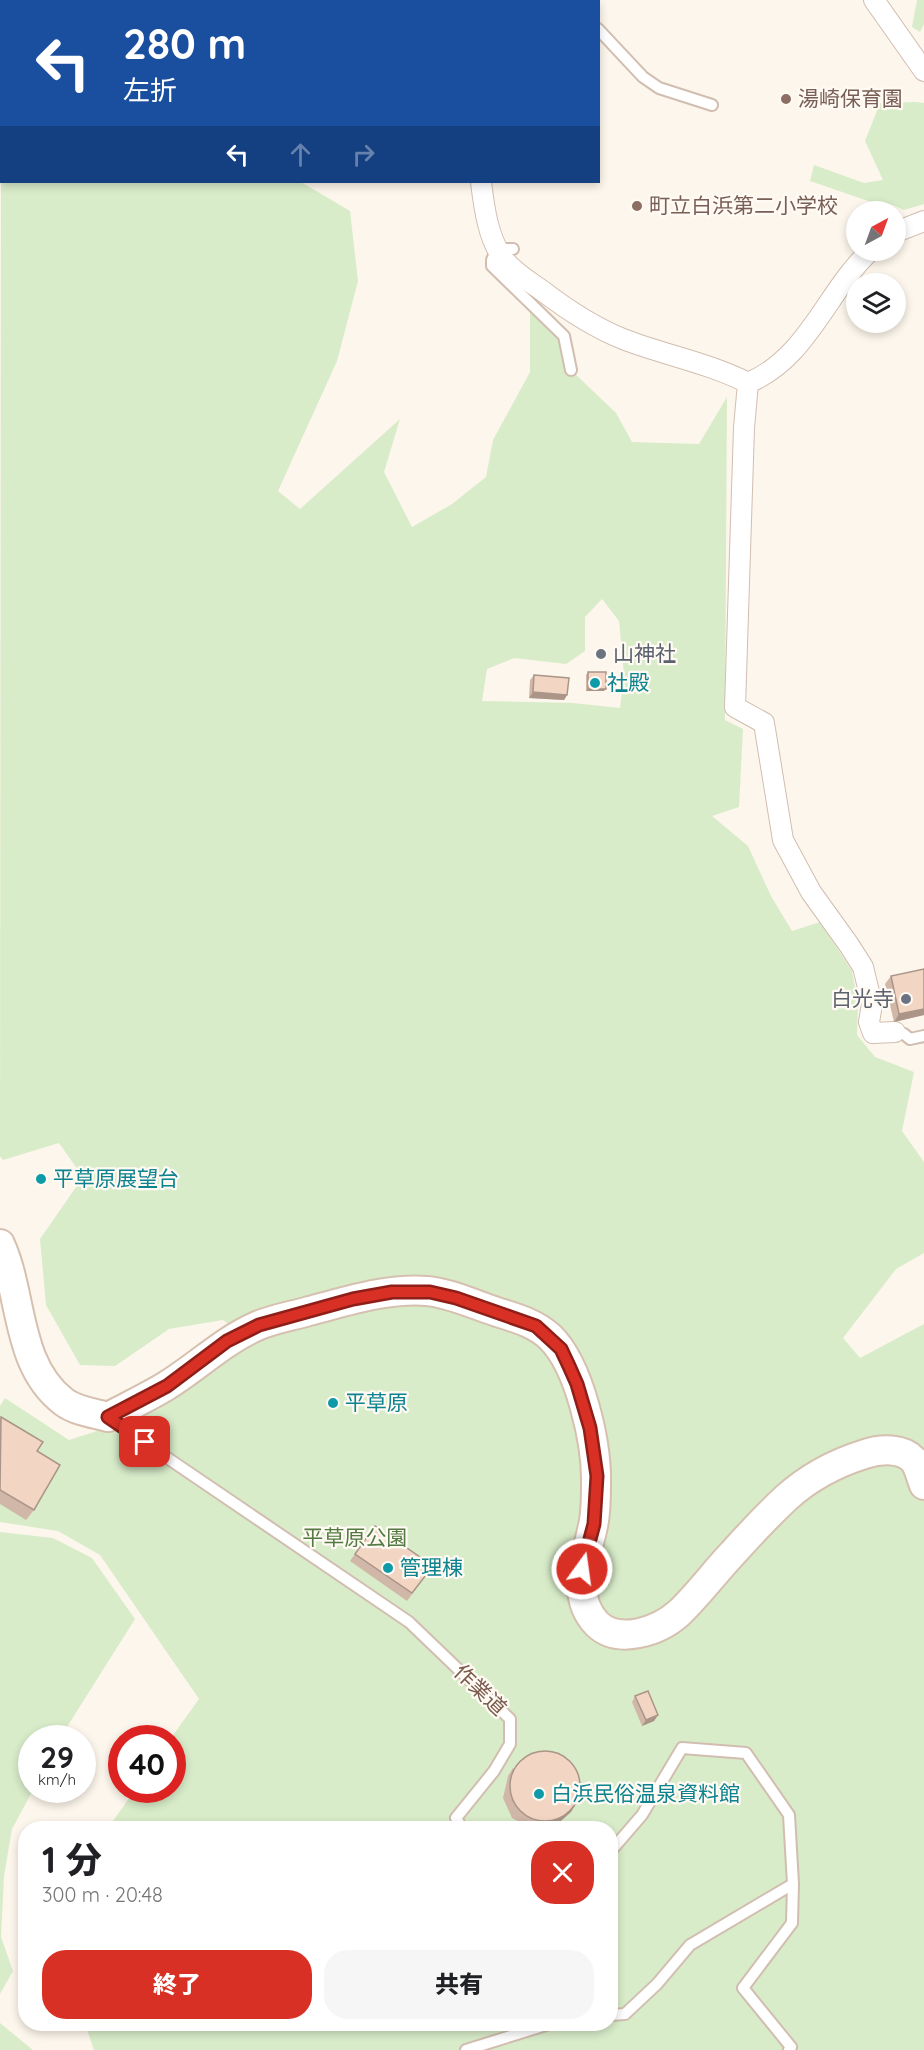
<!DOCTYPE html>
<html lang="ja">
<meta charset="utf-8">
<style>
body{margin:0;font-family:Quicksand,"Noto Sans JP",sans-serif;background:#f6f6f6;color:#202124;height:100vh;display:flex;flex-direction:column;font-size:22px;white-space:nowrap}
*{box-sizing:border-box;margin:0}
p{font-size:20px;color:#757577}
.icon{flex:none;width:33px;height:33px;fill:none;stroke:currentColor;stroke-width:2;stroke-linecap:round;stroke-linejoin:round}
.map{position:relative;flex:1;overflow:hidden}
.details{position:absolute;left:18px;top:1821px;width:600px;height:210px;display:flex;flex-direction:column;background:#fff;border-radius:24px;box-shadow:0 3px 9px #0003}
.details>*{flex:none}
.guide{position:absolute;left:0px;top:0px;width:600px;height:183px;box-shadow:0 3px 9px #0003;background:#1a4fa0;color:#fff;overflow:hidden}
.needle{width:39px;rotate:41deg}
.tools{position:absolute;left:846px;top:201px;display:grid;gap:12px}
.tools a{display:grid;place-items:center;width:60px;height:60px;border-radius:50%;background:#fff;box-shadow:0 3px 9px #0003;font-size:30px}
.speed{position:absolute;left:18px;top:1725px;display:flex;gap:12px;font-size:30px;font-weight:700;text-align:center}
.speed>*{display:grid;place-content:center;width:78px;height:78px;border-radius:50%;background:#fff;box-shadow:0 3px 9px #0003;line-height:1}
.speed small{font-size:15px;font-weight:400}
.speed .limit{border:9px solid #d22;background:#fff;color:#111}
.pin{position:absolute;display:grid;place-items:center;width:51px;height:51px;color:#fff;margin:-26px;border-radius:12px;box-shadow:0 3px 9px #0006}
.me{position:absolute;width:66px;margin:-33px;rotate:14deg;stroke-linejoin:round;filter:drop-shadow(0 0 4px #0008)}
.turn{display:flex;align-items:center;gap:21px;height:126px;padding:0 24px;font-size:27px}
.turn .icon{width:78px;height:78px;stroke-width:2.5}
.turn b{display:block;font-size:42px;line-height:51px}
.lanes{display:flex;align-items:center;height:57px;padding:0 24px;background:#0003;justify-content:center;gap:30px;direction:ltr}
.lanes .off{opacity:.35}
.round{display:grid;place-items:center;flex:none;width:63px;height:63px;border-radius:24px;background:#f6f6f6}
.head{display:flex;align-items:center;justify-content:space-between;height:102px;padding:0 24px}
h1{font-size:36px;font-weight:800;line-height:45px}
.button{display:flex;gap:12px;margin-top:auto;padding:12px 24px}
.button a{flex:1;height:69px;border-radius:24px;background:#d93025;color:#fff;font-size:24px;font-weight:800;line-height:69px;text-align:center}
.button a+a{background:#f6f6f6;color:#202124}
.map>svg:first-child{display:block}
.green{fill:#d8ecc9;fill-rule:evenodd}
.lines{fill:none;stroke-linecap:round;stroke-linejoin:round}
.lane-casing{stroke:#d1beb0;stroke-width:14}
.street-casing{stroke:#d1beb0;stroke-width:22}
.secondary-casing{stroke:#d6c0b0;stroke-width:32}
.lane{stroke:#fff;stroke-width:10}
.street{stroke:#fff;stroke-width:20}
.secondary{stroke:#fff;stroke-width:28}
.wall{fill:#d1b7a8}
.shaded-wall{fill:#aa9588}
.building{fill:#f3d5c3;stroke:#aa9588;stroke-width:1.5}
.route-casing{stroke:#8d1f18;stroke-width:15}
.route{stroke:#d93025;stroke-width:10}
.education-dot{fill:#8d6e63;stroke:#fffaf3;stroke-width:2}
.worship-dot{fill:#6b7280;stroke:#fffaf3;stroke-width:2}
.culture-dot{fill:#0f9aa8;stroke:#fffaf3;stroke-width:2}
.labels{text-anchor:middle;stroke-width:4.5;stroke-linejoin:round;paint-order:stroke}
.education-label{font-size:21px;fill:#785e54;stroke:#fffaf3;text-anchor:start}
.worship-label{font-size:21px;fill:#5b616d;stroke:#fffaf3;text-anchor:start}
.culture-label{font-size:21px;fill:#0d838f;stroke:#fffaf3;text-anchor:start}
.park-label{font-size:21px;fill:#537a41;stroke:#fffaf3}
.street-label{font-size:21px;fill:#7a5c4d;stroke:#fffaf3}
</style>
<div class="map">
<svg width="924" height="2050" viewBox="0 0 924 2050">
<rect width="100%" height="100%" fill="#fdf6ec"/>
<path class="green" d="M917,0H924V24L920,32L912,27Z
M916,102L924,103V204L904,210L890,204L874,203L810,181L814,165L864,183L883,180L865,141L880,103Z
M1,125L2,182H301L350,211L358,281L337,361L278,491L300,509L400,419L384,472L412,527L452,504L486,477L493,440L530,372V302L551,321L571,370L616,413L632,442L699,444L727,397L725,720L743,729L739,807L712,816L748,846L771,896L792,931L820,922L852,971L858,1003L857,1035L875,1057L914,1072L902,1131L924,1162V1253L896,1269L843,1338L860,1358L924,1324V2050H94L85,2024H610V1828H108L135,1790H172L171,1738L199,1699L100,1555L58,1531L0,1522V1406L5,1398L69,1440L138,1418L248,1340L223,1320L169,1329L115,1366L80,1365L46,1305L40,1239L83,1177L59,1143L3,1160L0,1156ZM602,599L619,621L624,675L620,708L573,703L482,701L487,669L514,658L566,664L585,651V617Z
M0,1532L53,1538L92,1558L135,1619L60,1738H32L33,1790L12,1829L4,1876L1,1937L13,1971L0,1994Z
M0,2023L33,2050H0Z"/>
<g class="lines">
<defs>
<path id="lane" d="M573,0L575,2
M358,2L359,0
M598,29L643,77L659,88L712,105
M513,249H497L492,260V266L564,336L571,370
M895,1032L904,1034L910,1039L924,1036
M110,1419L409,1622L510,1719V1744L494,1771L456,1818L462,1828
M610,1852L642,1815L682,1748L746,1753L789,1815L793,1884L792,1923L743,1988L791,2047L789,2050
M610,2015L625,2014L657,1984L690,1945L793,1884
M466,2050L549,2024"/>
<path id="street" d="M108,0L110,2
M874,0L924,71
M479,2L480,0
M500,2L501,0
M481,182C484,207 488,239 504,260C515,273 530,282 544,292C569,311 593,327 623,339C664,355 709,363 748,383C808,358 826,292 871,250
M896,232L924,221
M748,383L744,428L735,707L764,723L783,840L811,892L849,945L863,967L872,1004L869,1022L873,1033L895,1032"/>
<path id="secondary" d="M0,1244C23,1294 15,1365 64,1402C76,1411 93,1413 108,1417C127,1407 148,1397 166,1386C197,1367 223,1341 257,1326C273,1319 292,1316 309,1311C348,1301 387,1288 427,1291C450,1293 475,1305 497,1312C516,1318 535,1323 550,1337C580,1366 597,1444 596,1484C596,1499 596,1513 593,1526C586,1559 570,1596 597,1624C619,1645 659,1631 679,1613C698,1595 714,1573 732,1554C749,1535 767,1516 786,1498C808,1478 836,1463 865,1454C880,1449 904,1447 915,1462C919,1468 921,1478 924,1485"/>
</defs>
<use href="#lane" class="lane-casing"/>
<use href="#street" class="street-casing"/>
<use href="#secondary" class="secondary-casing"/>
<use href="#lane" class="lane"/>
<use href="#street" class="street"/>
<use href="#secondary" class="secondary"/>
</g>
<path class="wall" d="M588,672L604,691H586V675Z
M534,675L567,695L564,700L529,698L530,680Z
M924,969V1015L894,1022L885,984L891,976Z
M0,1418L37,1451L34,1510L26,1520L0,1504Z
M375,1526L427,1574L407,1601L350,1561Z
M635,1696L658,1715L654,1721L642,1726L632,1702Z
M513,1768L571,1812L554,1827L540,1828H530L512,1818L503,1798L508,1776Z"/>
<path class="shaded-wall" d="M588,689H606L604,691H586Z
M533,692L567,695L564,700L529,698Z
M924,1009V1015L894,1022L899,1014Z
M658,1715L654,1721L642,1726L646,1720Z
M576,1804L571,1812L554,1827L532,1828L537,1822Z"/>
<path class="building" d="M588,672H606V689H588Z
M534,675L569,678L567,695L533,692Z
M924,969V1009L899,1014L891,976Z
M1,1417L43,1442L37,1451L60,1465L34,1510L0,1490Z
M375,1526L433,1566L412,1593L355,1554Z
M648,1691L658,1715L646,1720L635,1696Z
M510 1786a35 35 0 1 1 70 0a35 35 0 1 1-70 0Z"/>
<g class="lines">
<defs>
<path id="route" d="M145,1442L108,1417L167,1386L227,1341L259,1325L353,1299L392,1292H430L456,1298L536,1326L561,1349L569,1366L577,1384L590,1428L597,1476L594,1524L582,1569"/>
</defs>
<use href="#route" class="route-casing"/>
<use href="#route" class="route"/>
</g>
<g class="education-dot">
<circle cx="786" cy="99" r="6"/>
<circle cx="637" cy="206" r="6"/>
</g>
<g class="worship-dot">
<circle cx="601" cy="654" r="6"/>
<circle cx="906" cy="999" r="6"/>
</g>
<g class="culture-dot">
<circle cx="595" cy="683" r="6"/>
<circle cx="41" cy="1179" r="6"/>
<circle cx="333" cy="1403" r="6"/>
<circle cx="388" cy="1568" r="6"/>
<circle cx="539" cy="1794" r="6"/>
</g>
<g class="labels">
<g class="education-label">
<text x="798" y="106">湯崎保育園</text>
<text x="649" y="213">町立白浜第二小学校</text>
</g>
<g class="worship-label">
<text x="613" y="661">山神社</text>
<text x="894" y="1006" text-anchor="end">白光寺</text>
</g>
<g class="culture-label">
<text x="607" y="690">社殿</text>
<text x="53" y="1186">平草原展望台</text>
<text x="345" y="1410">平草原</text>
<text x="400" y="1575">管理棟</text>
<text x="551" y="1801">白浜民俗温泉資料館</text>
</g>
<g class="park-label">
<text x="355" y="1545">平草原公園</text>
</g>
<g class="street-label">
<text transform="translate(480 1690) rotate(44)" y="7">作業道</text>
</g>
</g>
</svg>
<div class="tools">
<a><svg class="needle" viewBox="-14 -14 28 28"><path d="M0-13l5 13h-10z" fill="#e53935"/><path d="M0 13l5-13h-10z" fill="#757577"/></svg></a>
<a><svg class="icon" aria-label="layers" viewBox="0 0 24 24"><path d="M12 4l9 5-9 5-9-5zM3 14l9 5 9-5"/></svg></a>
</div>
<div class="speed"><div>29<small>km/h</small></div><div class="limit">40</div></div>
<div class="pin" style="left:145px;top:1442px;background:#d93025"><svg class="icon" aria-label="arrive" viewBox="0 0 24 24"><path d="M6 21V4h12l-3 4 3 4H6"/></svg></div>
<svg class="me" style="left:582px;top:1569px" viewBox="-20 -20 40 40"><circle r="17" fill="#d93025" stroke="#fff" stroke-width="3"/><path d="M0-11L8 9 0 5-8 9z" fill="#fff"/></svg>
<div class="guide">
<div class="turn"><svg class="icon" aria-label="left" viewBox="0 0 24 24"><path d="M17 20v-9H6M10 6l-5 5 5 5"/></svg><div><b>280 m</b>左折</div></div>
<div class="lanes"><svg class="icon" aria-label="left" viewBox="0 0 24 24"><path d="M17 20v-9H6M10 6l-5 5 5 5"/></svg><svg class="icon off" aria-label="ahead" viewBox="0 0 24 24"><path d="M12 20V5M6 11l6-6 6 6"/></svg><svg class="icon off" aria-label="right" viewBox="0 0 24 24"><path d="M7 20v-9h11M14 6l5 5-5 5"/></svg></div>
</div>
<section class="details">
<div class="head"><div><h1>1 分</h1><p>300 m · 20:48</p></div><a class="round" style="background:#d93025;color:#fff"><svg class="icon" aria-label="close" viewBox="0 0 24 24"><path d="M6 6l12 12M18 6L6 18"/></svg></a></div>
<div class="button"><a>終了</a><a>共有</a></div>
</section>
</div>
